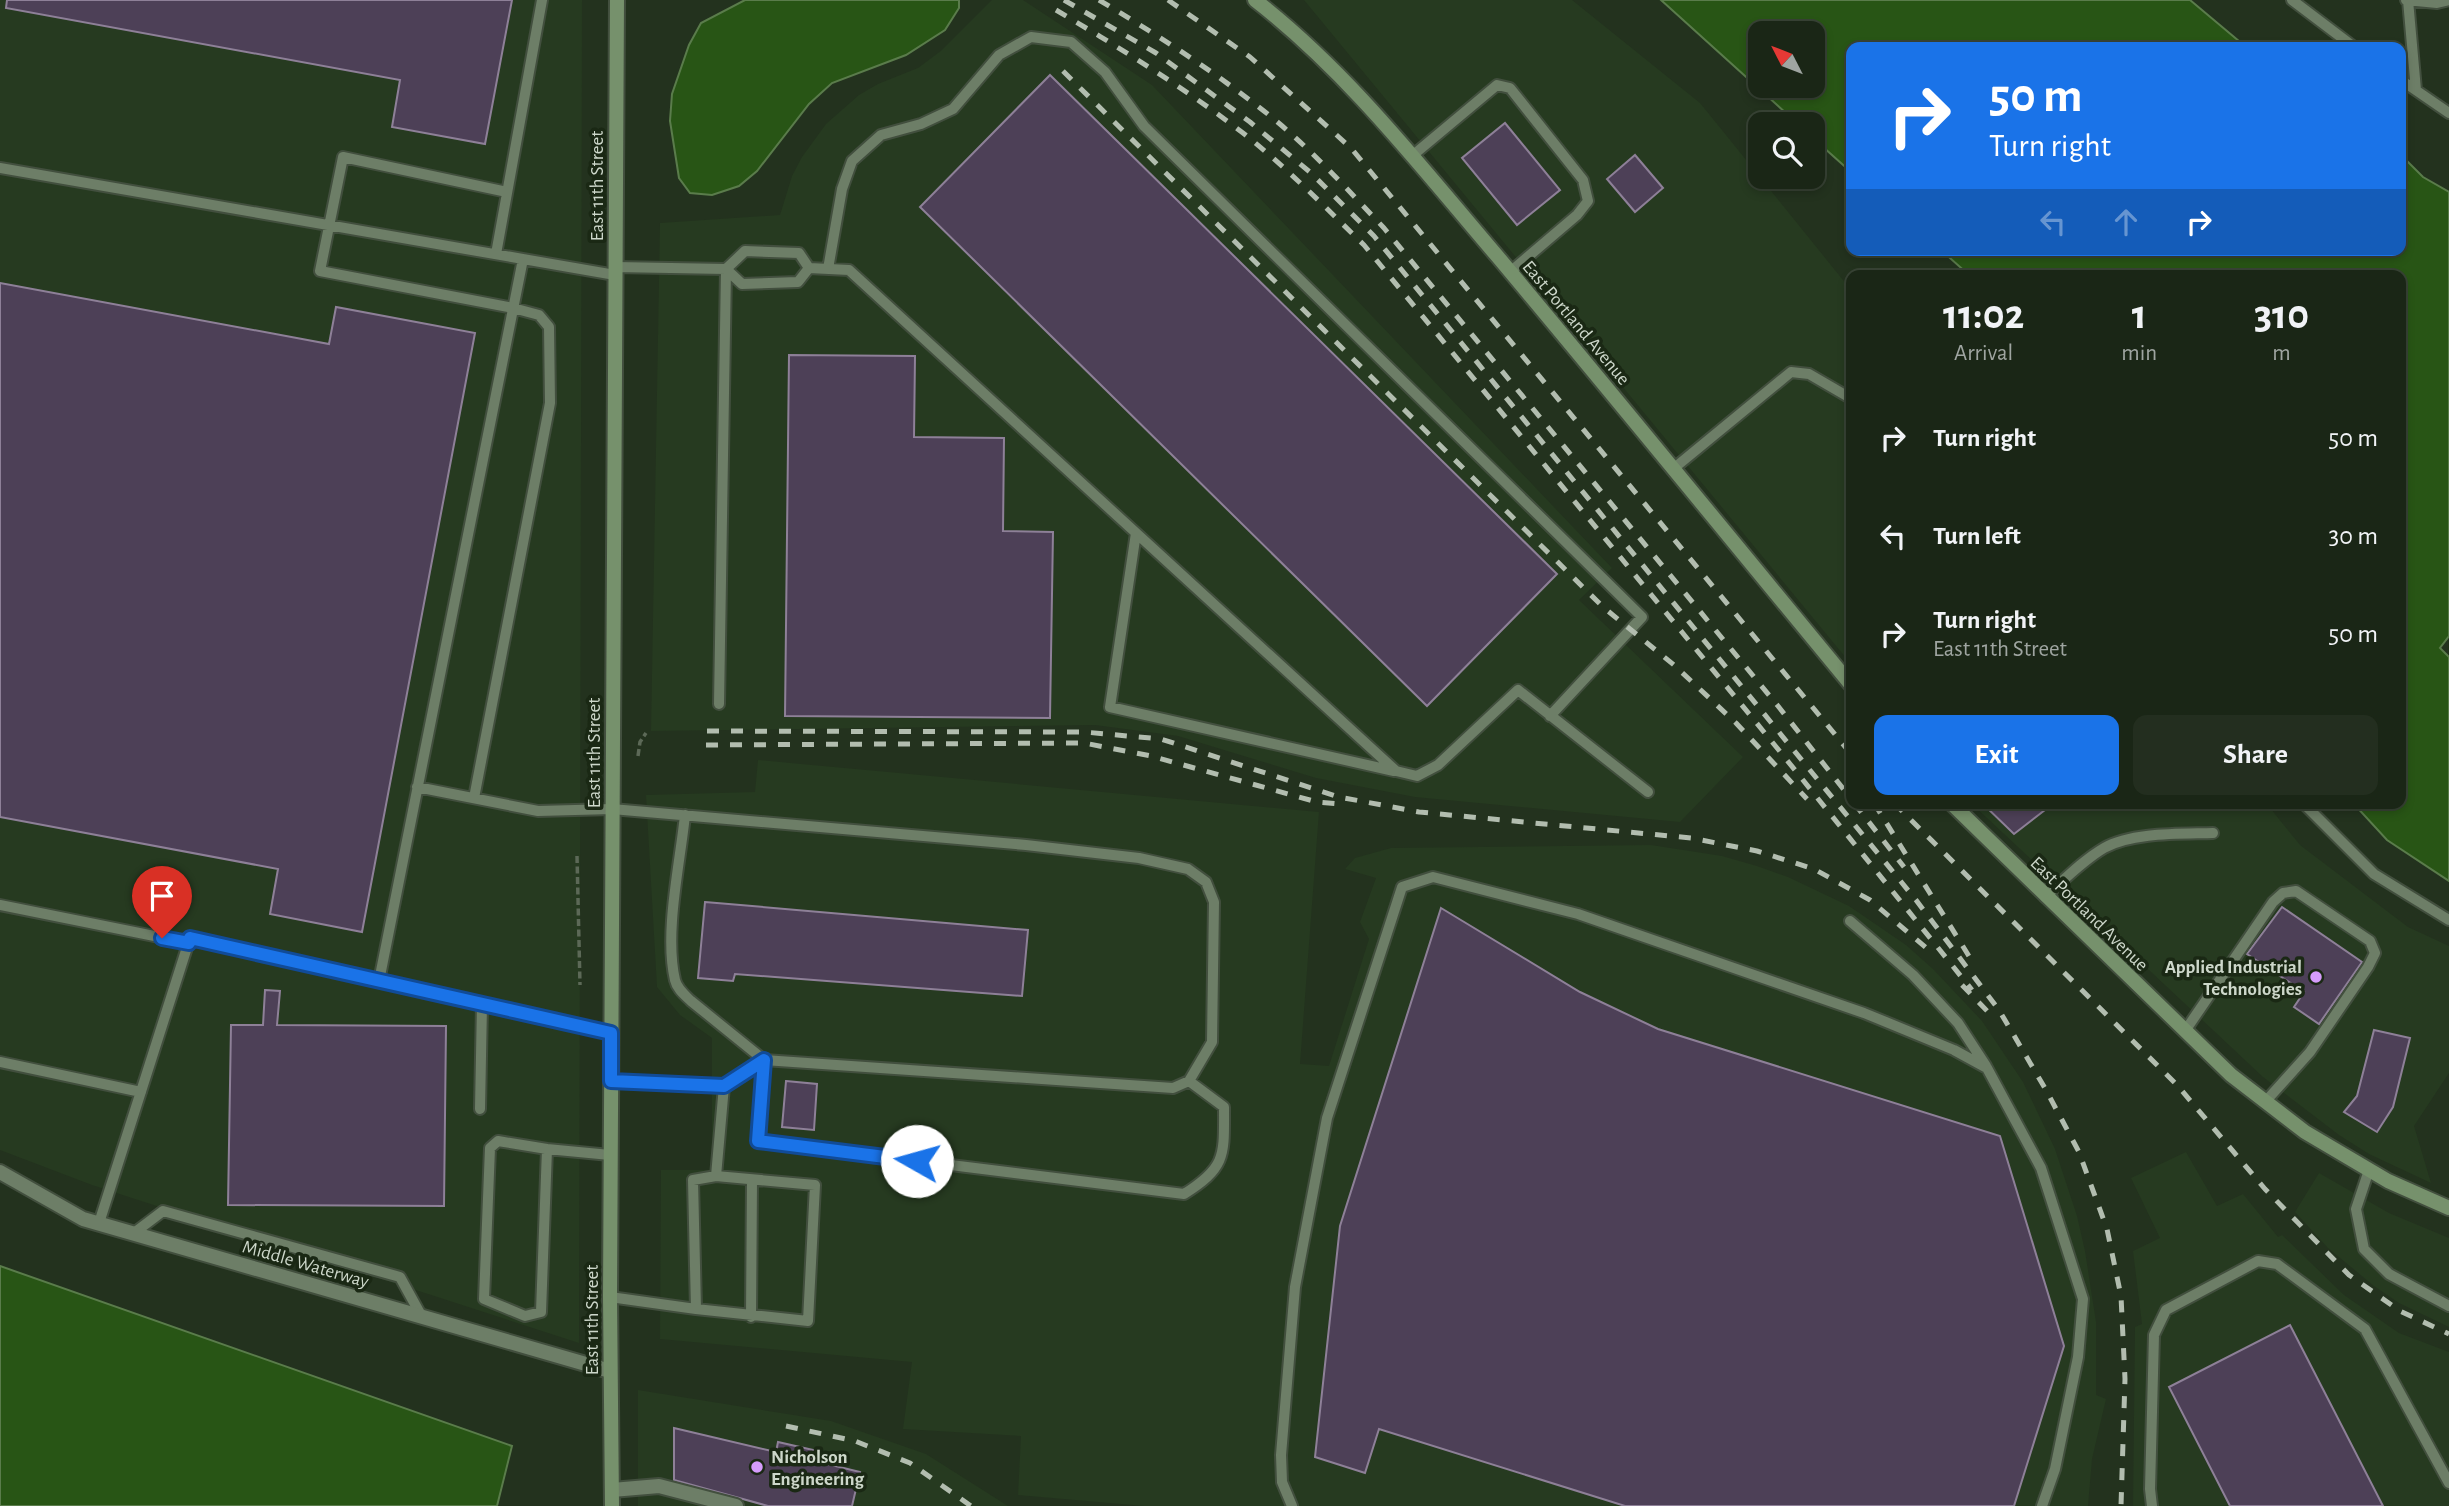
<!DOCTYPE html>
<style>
body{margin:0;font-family:"Alegreya Sans",sans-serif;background:#232e1f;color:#f1f3f6;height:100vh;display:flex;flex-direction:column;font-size:26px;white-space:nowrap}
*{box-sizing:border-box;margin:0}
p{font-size:23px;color:#9fa5a1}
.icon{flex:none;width:38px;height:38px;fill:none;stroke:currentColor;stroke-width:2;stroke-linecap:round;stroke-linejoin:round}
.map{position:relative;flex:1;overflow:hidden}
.side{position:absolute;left:1846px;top:270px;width:560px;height:539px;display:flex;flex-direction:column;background:#1a2616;border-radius:14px;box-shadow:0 4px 10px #0003,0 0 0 2px #384335}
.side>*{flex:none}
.hud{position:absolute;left:1846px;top:42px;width:560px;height:214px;border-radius:14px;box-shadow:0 4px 10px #0003,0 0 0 2px #384335;background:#1a73e8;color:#fff;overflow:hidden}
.needle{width:46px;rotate:312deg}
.fabs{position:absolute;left:1748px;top:21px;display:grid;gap:14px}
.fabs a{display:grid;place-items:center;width:77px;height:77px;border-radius:14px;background:#1a2616;box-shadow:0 4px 10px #0003,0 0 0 2px #384335;font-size:35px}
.pin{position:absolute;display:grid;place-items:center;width:60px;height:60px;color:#fff;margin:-72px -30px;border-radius:50% 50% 50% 0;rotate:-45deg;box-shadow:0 0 7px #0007}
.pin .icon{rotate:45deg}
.me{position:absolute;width:77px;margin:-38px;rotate:277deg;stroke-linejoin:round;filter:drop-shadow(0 0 5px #0008)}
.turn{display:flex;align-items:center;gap:24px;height:147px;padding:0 28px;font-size:32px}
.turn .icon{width:91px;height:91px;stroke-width:2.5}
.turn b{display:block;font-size:49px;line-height:60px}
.lanes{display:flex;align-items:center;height:66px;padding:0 28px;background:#0003;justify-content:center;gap:35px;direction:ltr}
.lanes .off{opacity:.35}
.eta{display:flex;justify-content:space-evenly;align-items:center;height:119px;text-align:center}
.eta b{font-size:42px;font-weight:700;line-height:49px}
.button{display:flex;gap:14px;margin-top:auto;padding:14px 28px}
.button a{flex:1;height:80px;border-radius:14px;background:#1a73e8;color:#fff;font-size:28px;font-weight:700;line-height:80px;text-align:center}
.button a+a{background:#232e1f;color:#f1f3f6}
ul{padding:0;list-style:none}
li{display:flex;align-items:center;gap:21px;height:98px;padding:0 28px}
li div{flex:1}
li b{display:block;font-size:26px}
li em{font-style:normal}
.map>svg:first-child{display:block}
.built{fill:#263a20}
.water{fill:#285515;stroke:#5a7c4b;stroke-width:2;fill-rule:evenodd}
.building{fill:#4d4057;stroke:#8e8098;stroke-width:2}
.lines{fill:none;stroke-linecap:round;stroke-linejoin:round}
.lane-casing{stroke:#424f3e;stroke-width:14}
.street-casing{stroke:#424f3e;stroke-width:18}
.secondary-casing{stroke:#424f3e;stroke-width:18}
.path{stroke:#5c6957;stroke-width:3.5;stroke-dasharray:7 3.5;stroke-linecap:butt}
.lane{stroke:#6d7e67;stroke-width:10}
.street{stroke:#6d7e67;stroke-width:14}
.secondary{stroke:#76916c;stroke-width:14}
.rail{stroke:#b2bdaf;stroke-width:5;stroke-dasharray:12 12;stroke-linecap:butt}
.route-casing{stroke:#114b97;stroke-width:18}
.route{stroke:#1a73e8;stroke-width:12}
.poi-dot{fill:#d59cfb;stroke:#1a2814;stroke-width:2.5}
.labels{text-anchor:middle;stroke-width:7;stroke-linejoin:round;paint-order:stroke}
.street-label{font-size:19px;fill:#cdd7ca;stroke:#1a2814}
.poi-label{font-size:19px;font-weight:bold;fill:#cdd7ca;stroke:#1a2814;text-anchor:end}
</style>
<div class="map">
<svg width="2449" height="1506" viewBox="0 0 2449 1506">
<rect width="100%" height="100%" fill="#23321e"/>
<path class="built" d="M0,0H582L579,1343L92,1185L0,1150Z
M992,0H1023L1152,85L1612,568L1579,600L1743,757L1680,822L1415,797L1316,778L1178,736L1095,725L651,731L660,223L780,215L792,176L802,157L826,124L859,95L878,84L918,68L942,50Z
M1304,0H1572L1700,103L1726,135L1851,290V664Z
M758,760L1319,812L1300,1064L1329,1066L1369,939L1360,922L1376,878L1345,869L1355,858L1391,848L1651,845L1722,856L1757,866L1788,877L1849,906L1906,945L1933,969L1982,1021L2023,1082L2055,1149L2077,1216L2085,1251L2096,1322V1395L2106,1399L2092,1459L2088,1506H1144L1018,1495L1021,1436L903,1429L912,1362L660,1339L661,1170H712V1038L680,1015L657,987L646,795L755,792Z
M1971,803H2266L2300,845L2408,927L2449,946V1073L2414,1126L2431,1183L2369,1154L2339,1135L2263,1077Z
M2186,1152L2217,1206L2243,1194L2278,1237L2282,1235L2344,1295L2399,1333L2449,1352V1506H2133L2135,1327L2142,1324L2133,1251L2160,1238L2131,1178Z
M2319,1173L2389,1213L2449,1238V1327L2399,1303L2374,1286L2328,1248L2295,1212Z
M638,1390L831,1421L926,1454L1008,1506H638Z"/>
<path class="water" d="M745,0H959V8L945,30L906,55L832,83L809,104L757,171L739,186L712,195L690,193L679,178L670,121L672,94L689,45L701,23Z
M1661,0H2190L2246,47H1852L1851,172L1813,138V124H1798ZM1813,33V86H1760V33Z
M2401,155L2423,177L2449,192V636L2440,648L2449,657V881L2387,840L2353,803H2401V275H1969L1941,250H2401Z
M0,1266L512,1446L497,1506H0Z"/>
<path class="building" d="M7,0H512L485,144L392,127L400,80L6,8Z
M1050,75L1557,574L1427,706L920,207Z
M1505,123L1560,190L1517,225L1462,158Z
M1635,155L1663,188L1635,212L1607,179Z
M0,283L329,344L336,307L475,333L362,932L270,914L278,869L0,817Z
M789,355L915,356L914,437L1004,438L1003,531L1053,532L1050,718L785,716Z
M1982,803H2054L2014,834Z
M705,902L1028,930L1022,996L735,974L733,981L698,978Z
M2282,907L2362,962L2319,1024L2294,1007L2304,992L2247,954Z
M1441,908L1580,992L1658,1029L2000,1136L2064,1346L2014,1506H1625L1379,1429L1365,1473L1315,1457L1340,1226Z
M265,990L280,991L277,1025L446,1026L444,1206L228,1205L231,1025H263Z
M2374,1030L2410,1038L2393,1107L2377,1132L2344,1112L2357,1096Z
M786,1081L817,1084L814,1130L782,1127Z
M2290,1325L2383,1506H2230L2169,1387Z
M674,1428L776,1452L778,1442L822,1452L819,1462L860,1472L852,1506H768L674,1480Z"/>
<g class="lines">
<defs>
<path id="lane" d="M2292,0L2354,47
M2406,0L2437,3L2449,0
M2408,0L2416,90
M2401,80L2449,113
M1412,156L1497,85L1510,88L1583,180L1588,201L1577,215L1510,272
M0,168L615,275
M745,251L799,253L809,268L798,282L742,284L726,269Z
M496,254L542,0
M615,267L726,269L719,704
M809,268L849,270L1396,771L1417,776L1438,765L1518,690L1648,792
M828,269L842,189L852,161L881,135L921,124L953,109L999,55L1031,37L1071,42L1105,72L1144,126L1642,617L1550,716
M1673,469L1791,372L1809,374L1852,399
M1136,533L1110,707L1394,771
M417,787L538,811L612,809L1026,845L1139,858L1188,869L1206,882L1214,902L1212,1042L1189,1081L1173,1088L764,1060L724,1086
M474,798L550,403L549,327L539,315L513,308L320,271L343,157L507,192
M2303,803L2374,874L2449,920
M685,815C680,864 664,933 675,980C677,989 685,995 691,1001L764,1060L758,1141L1184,1194C1227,1167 1224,1155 1224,1107L1189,1081
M2045,897C2064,880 2082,861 2104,848C2132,832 2182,834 2213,833
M0,905L189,943
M1850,921L1913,975L1958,1023L1986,1066
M379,981L523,259
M2185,1031L2273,902L2283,893L2296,891L2370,941L2375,953L2368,967L2310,1052L2265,1102
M0,1062L141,1092
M611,1081L724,1086L716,1176L693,1180L696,1309L808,1321L815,1185L716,1176
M480,1109L482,1004
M547,1149L498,1141L490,1148L484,1299L525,1316L541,1312L547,1149L610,1155
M2369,1170L2356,1209L2364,1249L2389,1274L2449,1306
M99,1223L190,938L611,1033
M134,1233L163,1211L400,1277L422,1317
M610,1297L696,1309
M751,1317L752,1180
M1292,1506L1282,1482L1281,1455L1295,1287L1327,1118L1402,887L1433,877L1578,914L1864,1013L1954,1050L1987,1068L2041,1168L2083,1299L2078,1357L2055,1469L2042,1506
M2152,1506L2150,1489L2154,1335L2166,1310L2258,1261L2277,1264L2365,1329L2449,1483"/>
<path id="street" d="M0,1172L83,1219L610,1371
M612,1490L659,1486L736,1506"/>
<path id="secondary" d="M1255,0C1349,73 1421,167 1498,257C1617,399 1734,543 1852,686
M1951,803L2231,1075L2305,1132L2388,1181L2449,1208
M612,1506L610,1297L617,0"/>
</defs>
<use href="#lane" class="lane-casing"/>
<use href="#street" class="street-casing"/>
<use href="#secondary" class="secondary-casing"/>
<path class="path" d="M638,756L640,742L646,733
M577,856L580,985"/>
<use href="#lane" class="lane"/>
<use href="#street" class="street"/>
<use href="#secondary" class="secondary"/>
<path class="rail" d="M1064,0L1156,53L1250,122L1311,173L1374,236L1916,900L1999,1010L2046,1090L2079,1152L2107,1229L2121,1296L2125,1379L2121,1506
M1099,0C1154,33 1209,68 1260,108C1306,143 1345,187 1384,228L1778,706L1852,800
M1168,0L1250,57L1351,148L1852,755
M1056,10C1120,48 1183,87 1243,133C1286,167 1325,207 1364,245L1782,754L1972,990
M1063,71L1603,607L1674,665L1736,723L1807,799
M707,731L1084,732L1161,739L1339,797L1419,812L1691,838L1757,851L1814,869L1870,900L1931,952
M706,745L1084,743L1151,756L1317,802L1339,804
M1854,803L1904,867
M1874,803L1972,961
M1894,803L2177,1085L2265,1189L2349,1275L2400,1311L2449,1334
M1962,985L1991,1015
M786,1426L855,1441L910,1463L971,1506"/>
</g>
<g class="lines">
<defs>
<path id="route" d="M162,938L189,943L190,938L611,1033V1081L724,1086L764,1060L758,1141L917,1161"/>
</defs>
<use href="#route" class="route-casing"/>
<use href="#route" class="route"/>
</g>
<g class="poi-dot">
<circle cx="2316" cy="977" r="7"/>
<circle cx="757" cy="1467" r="7"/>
</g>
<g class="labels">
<g class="street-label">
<text transform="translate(596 186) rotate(-90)" y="7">East 11th Street</text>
<text transform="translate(1577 322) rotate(50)" y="7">East Portland Avenue</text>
<text transform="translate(593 753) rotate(-90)" y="7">East 11th Street</text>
<text transform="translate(2090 913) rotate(44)" y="7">East Portland Avenue</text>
<text transform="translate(306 1263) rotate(16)" y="7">Middle Waterway</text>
<text transform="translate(591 1320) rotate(-90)" y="7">East 11th Street</text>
</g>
<g class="poi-label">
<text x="2302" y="973">Applied Industrial<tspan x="2302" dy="22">Technologies</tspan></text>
<text x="771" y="1463" text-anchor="start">Nicholson<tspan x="771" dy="22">Engineering</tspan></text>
</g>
</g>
</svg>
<div class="fabs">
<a><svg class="needle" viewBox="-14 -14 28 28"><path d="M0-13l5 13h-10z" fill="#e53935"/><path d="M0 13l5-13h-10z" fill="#9fa5a1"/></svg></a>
<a><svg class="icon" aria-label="search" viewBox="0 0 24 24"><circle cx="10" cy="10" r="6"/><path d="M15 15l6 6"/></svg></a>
</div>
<div class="pin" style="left:162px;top:938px;background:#d93025"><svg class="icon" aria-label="arrive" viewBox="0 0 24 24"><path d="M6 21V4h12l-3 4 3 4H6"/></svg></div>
<svg class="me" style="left:917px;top:1161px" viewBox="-20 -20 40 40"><circle r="19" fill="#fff"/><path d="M0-13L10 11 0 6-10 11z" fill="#1a73e8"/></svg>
<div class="hud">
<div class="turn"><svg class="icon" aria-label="right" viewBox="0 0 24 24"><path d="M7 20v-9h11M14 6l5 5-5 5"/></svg><div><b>50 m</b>Turn right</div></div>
<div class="lanes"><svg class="icon off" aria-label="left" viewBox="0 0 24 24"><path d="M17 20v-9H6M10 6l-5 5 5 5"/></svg><svg class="icon off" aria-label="ahead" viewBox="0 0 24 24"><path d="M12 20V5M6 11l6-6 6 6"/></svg><svg class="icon" aria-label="right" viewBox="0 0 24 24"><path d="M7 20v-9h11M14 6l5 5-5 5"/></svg></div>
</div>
<section class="side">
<div class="eta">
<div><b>11:02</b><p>Arrival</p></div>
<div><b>1</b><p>min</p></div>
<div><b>310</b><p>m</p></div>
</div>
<ul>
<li><svg class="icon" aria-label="right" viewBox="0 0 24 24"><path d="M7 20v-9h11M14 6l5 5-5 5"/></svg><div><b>Turn right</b></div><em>50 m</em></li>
<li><svg class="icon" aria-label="left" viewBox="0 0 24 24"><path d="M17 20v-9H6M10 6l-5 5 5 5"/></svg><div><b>Turn left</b></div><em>30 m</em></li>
<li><svg class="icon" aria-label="right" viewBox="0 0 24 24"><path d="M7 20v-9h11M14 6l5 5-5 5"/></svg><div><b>Turn right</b><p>East 11th Street</p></div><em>50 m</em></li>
</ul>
<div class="button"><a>Exit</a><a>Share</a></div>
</section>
</div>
